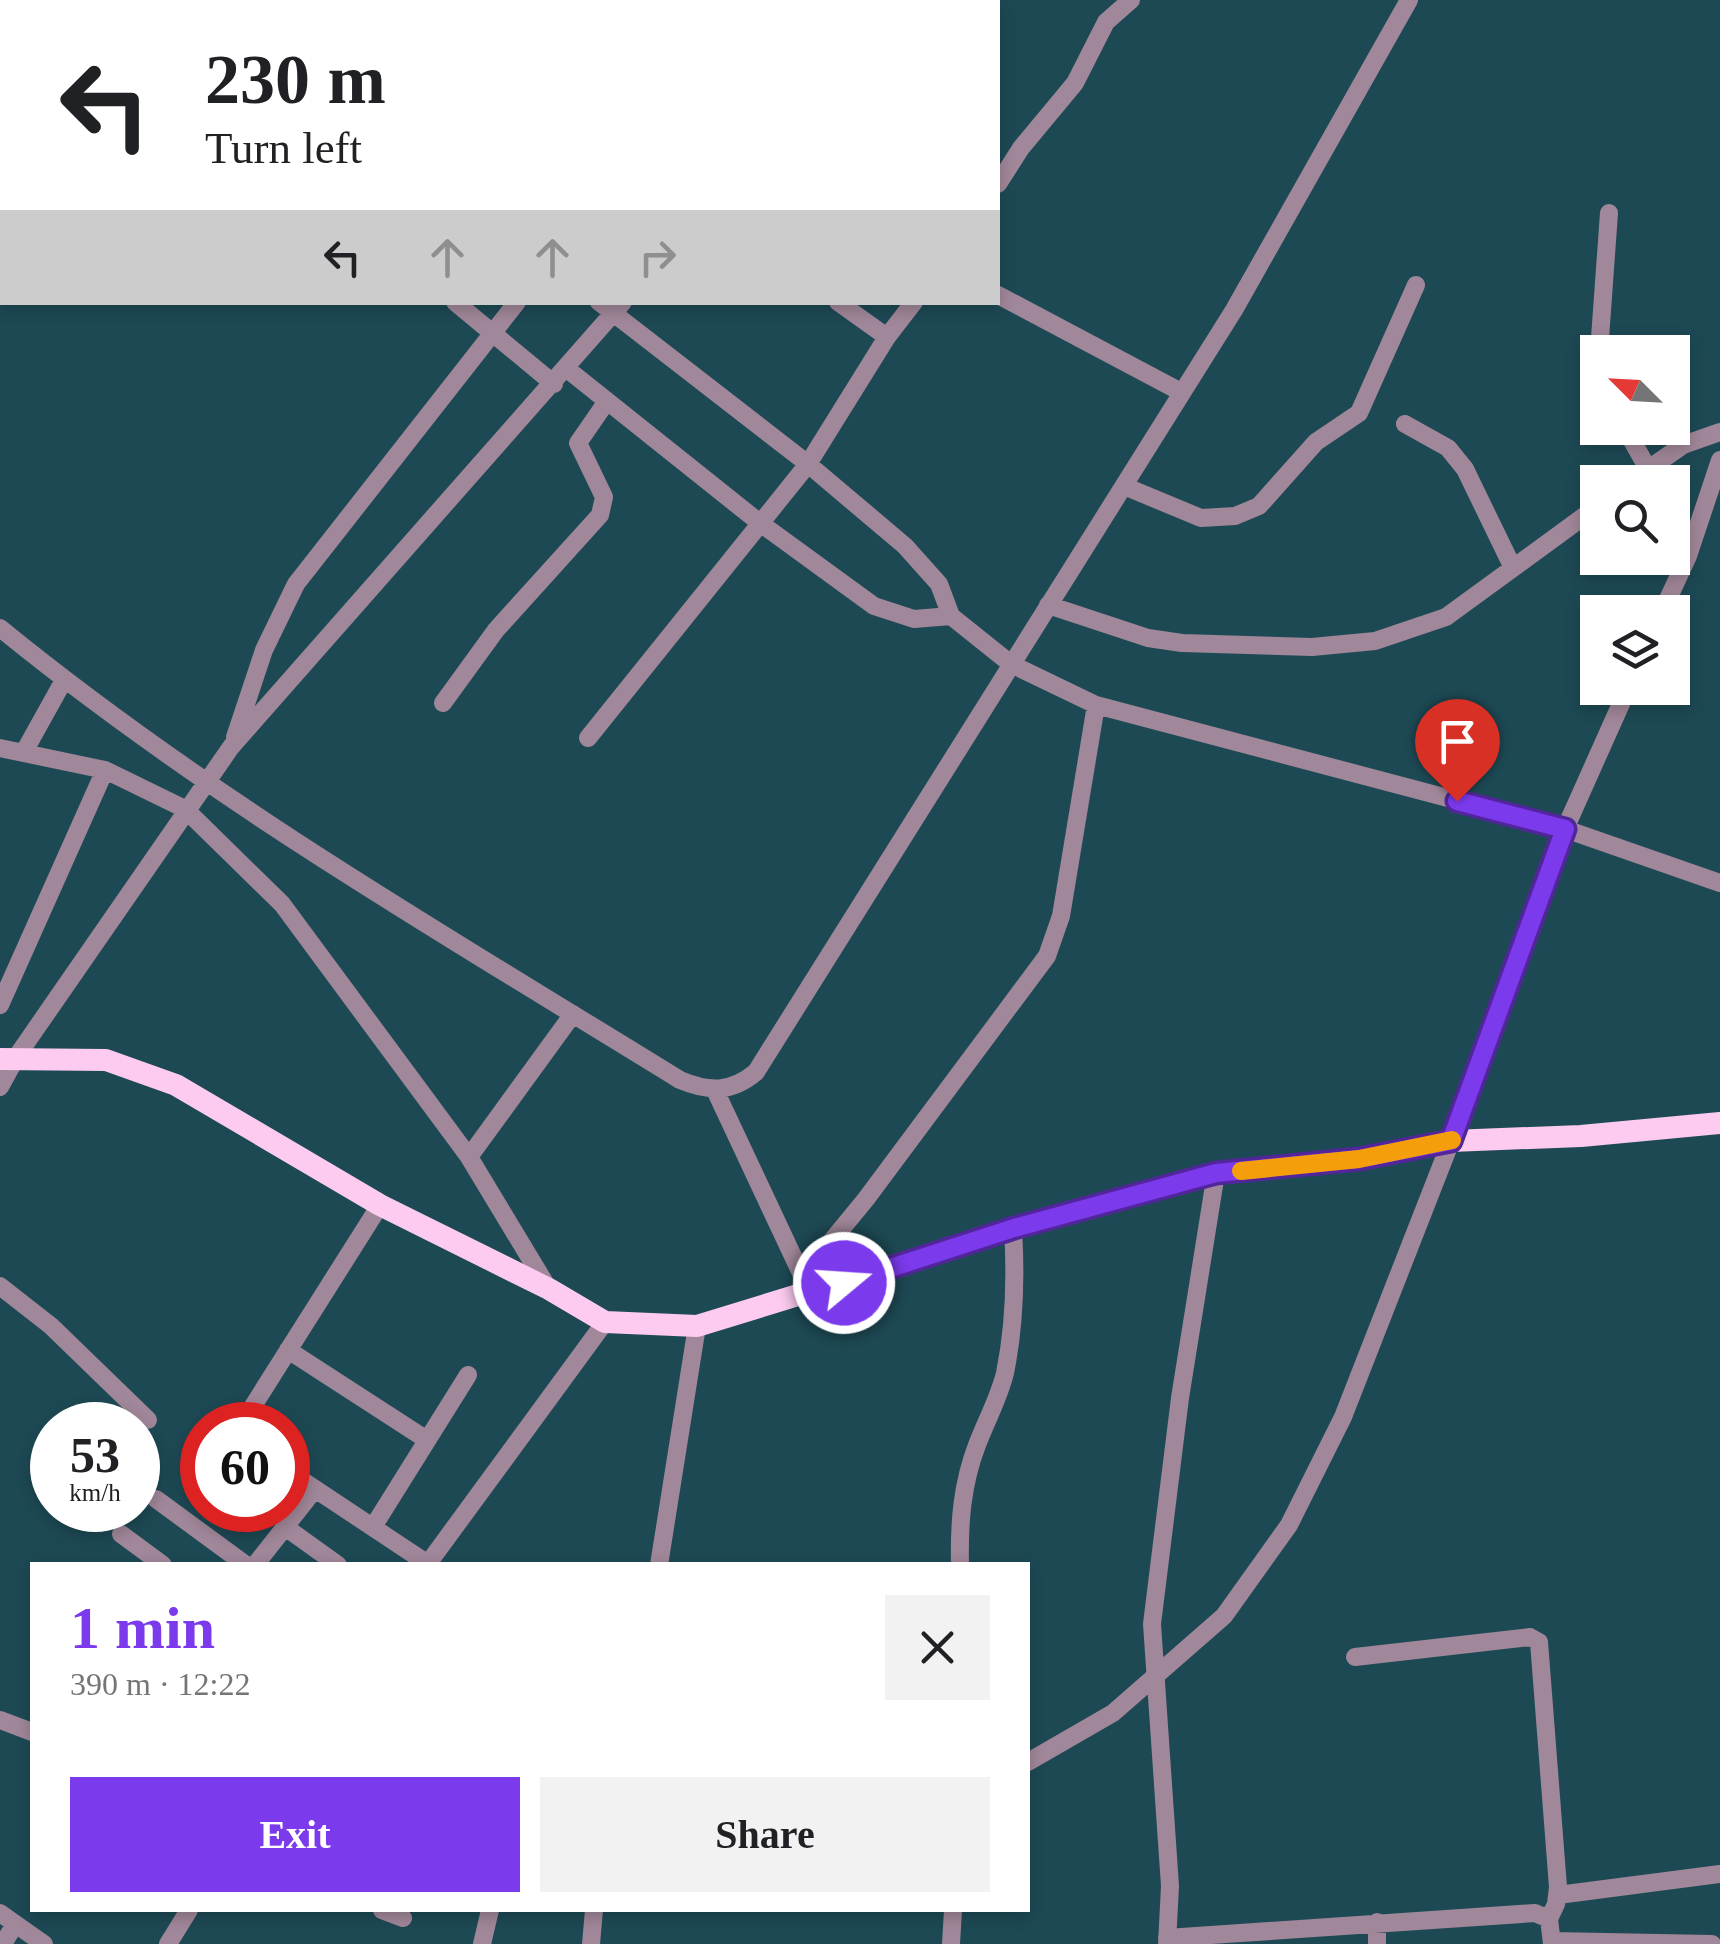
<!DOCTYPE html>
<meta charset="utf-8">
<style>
body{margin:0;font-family:Georgia,serif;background:#f2f2f2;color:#202124;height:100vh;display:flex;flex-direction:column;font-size:38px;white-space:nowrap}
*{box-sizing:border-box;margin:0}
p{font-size:32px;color:#757577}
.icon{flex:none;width:55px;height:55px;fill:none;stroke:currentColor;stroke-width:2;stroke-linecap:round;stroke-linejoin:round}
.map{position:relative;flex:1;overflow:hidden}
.side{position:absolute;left:30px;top:1562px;width:1000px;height:350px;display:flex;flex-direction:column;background:#fff;border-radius:0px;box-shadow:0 5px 15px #0003}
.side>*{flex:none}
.guide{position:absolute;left:0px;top:0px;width:1000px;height:305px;box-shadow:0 5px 15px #0003;background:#fff;color:#202124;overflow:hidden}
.needle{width:65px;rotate:294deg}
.buttons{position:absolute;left:1580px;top:335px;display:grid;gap:20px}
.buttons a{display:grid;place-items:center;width:110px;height:110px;border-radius:0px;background:#fff;box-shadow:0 5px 15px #0003;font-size:50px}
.speed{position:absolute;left:30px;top:1402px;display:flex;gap:20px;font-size:50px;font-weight:700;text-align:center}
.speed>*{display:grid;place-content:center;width:130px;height:130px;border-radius:50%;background:#fff;box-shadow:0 5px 15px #0003;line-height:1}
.speed small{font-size:25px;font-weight:400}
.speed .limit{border:15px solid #d22;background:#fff;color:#111}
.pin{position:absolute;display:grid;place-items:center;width:85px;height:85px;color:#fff;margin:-102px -42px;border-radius:50% 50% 50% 0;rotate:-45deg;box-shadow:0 0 10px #0007}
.pin .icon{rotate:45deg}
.me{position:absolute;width:110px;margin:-55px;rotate:72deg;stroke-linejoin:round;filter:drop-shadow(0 0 8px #0008)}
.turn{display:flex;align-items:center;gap:35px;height:210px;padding:0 40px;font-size:45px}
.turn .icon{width:130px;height:130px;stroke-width:2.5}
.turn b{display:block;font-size:70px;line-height:85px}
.lanes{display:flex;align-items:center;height:95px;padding:0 40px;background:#0003;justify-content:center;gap:50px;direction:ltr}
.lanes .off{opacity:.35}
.round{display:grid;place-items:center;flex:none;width:105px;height:105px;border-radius:0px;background:#f2f2f2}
.headline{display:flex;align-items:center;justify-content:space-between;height:170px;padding:0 40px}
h1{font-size:60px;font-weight:600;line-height:75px;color:#7c3aed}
.cta{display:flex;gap:20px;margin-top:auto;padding:20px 40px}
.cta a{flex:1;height:115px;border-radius:0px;background:#7c3aed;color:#fff;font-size:40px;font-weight:600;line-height:115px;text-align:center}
.cta a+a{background:#f2f2f2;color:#202124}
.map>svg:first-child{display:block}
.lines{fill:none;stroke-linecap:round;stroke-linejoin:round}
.minor{stroke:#a08799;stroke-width:18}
.major{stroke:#fdcbef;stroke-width:22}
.route-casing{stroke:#51269a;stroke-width:25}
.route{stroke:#7c3aed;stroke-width:18}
.slow{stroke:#f59e0b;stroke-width:18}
</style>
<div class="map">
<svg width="1720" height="1944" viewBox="0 0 1720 1944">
<rect width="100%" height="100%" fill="#1d4954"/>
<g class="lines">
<path class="minor" d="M153,0L157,2
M620,0L623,2
M114,2L116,0
M438,2L440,0
M772,2L774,0
M848,2L850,0
M0,156L2,152
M998,184L1021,148L1075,83L1106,22L1131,0
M998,295L1181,392
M455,302L554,384
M599,302L808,464L905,546L939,584L951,616
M838,302L887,337
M1599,352L1609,213
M567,369L760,523L874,606L914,619L951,616L1011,664L1096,705L1565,829L1720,883
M1405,424L1448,448L1465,469L1513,568
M1625,428L1648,469
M1630,482L1683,445L1720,432
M1124,486L1201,518L1235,516L1259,506L1316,442L1359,413L1416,285
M1048,605L1148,638L1182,643L1312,647L1375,641L1446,617L1598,506
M1662,612L1688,556L1720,460
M0,628C212,801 447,936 680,1080C709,1092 731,1093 756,1072L1234,310L1409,0
M443,703L496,630L600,515L604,497L578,443L607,401
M235,737L264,650L296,584L517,302
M588,738L808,464L887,337L914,302
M0,748L105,770L185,809L282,904L469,1157L548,1288
M24,752L64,680
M0,1005L105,770
M0,1087L17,1056L231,747L623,302
M715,1090L806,1284
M469,1157L573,1014
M802,1277L866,1199L1047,956L1061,916L1096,705
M0,1286L51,1326L148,1420
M288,1350L427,1440
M241,1425L380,1205
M288,1471L428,1564
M156,1499L246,1565
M285,1527L338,1565
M373,1527L468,1375
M121,1534L163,1565
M255,1565L315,1489
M427,1565L605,1322
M659,1565L697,1326
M960,1565C959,1523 962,1484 977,1445C986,1421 999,1398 1005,1373C1015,1324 1016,1278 1013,1229
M1355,1657L1530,1637L1539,1642L1558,1887L1556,1904L1549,1919
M0,1720L32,1732
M1028,1762L1113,1713L1224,1616L1289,1525L1343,1417L1451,1141L1565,829L1628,688
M1558,1895L1720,1874
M382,1910L403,1918
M0,1913L44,1944
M1377,1922V1944
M1167,1938L1535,1913L1549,1919L1552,1944
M1552,1941L1712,1944
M3,1944L15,1924
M168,1944L189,1910
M482,1944L490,1910
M591,1944L594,1910
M951,1944L953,1910
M1167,1944L1170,1886L1152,1624L1180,1398L1216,1173"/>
<path class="major" d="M0,1059L106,1060L176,1085L380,1205L549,1289L605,1322L697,1326L1013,1229L1216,1173L1359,1159L1451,1141L1581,1136L1720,1123"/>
</g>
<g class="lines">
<defs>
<path id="route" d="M844,1283L1014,1228L1216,1173L1359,1159L1451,1141L1565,829L1457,801"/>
</defs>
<use href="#route" class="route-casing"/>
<use href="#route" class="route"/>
<path class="slow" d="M1241,1171L1359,1159L1452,1140"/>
</g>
</svg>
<div class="buttons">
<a><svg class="needle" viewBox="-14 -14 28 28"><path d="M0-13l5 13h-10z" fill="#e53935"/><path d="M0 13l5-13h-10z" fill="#757577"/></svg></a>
<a><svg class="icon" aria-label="search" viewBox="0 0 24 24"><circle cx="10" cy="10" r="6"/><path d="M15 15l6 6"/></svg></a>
<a><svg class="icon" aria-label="layers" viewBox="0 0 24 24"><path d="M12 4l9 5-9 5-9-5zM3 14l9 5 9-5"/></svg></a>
</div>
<div class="speed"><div>53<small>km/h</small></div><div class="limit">60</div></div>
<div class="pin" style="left:1457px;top:801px;background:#d93025"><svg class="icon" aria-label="arrive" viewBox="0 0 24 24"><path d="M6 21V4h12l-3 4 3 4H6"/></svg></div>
<svg class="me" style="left:844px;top:1283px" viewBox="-20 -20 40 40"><circle r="17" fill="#7c3aed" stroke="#fff" stroke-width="3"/><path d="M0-11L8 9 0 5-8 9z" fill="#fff"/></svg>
<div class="guide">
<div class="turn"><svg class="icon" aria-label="left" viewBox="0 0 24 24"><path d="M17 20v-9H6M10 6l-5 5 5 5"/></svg><div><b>230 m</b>Turn left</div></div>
<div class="lanes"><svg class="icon" aria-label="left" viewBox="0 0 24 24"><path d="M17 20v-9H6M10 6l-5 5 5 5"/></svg><svg class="icon off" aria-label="ahead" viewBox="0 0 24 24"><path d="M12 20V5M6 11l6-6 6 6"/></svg><svg class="icon off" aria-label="ahead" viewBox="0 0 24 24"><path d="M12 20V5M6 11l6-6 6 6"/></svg><svg class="icon off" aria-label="right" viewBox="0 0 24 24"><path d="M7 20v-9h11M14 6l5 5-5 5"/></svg></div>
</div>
<section class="side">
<div class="headline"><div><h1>1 min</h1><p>390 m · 12:22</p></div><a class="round"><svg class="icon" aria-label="close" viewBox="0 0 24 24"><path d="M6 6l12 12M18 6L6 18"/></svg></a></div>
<div class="cta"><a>Exit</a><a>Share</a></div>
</section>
</div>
